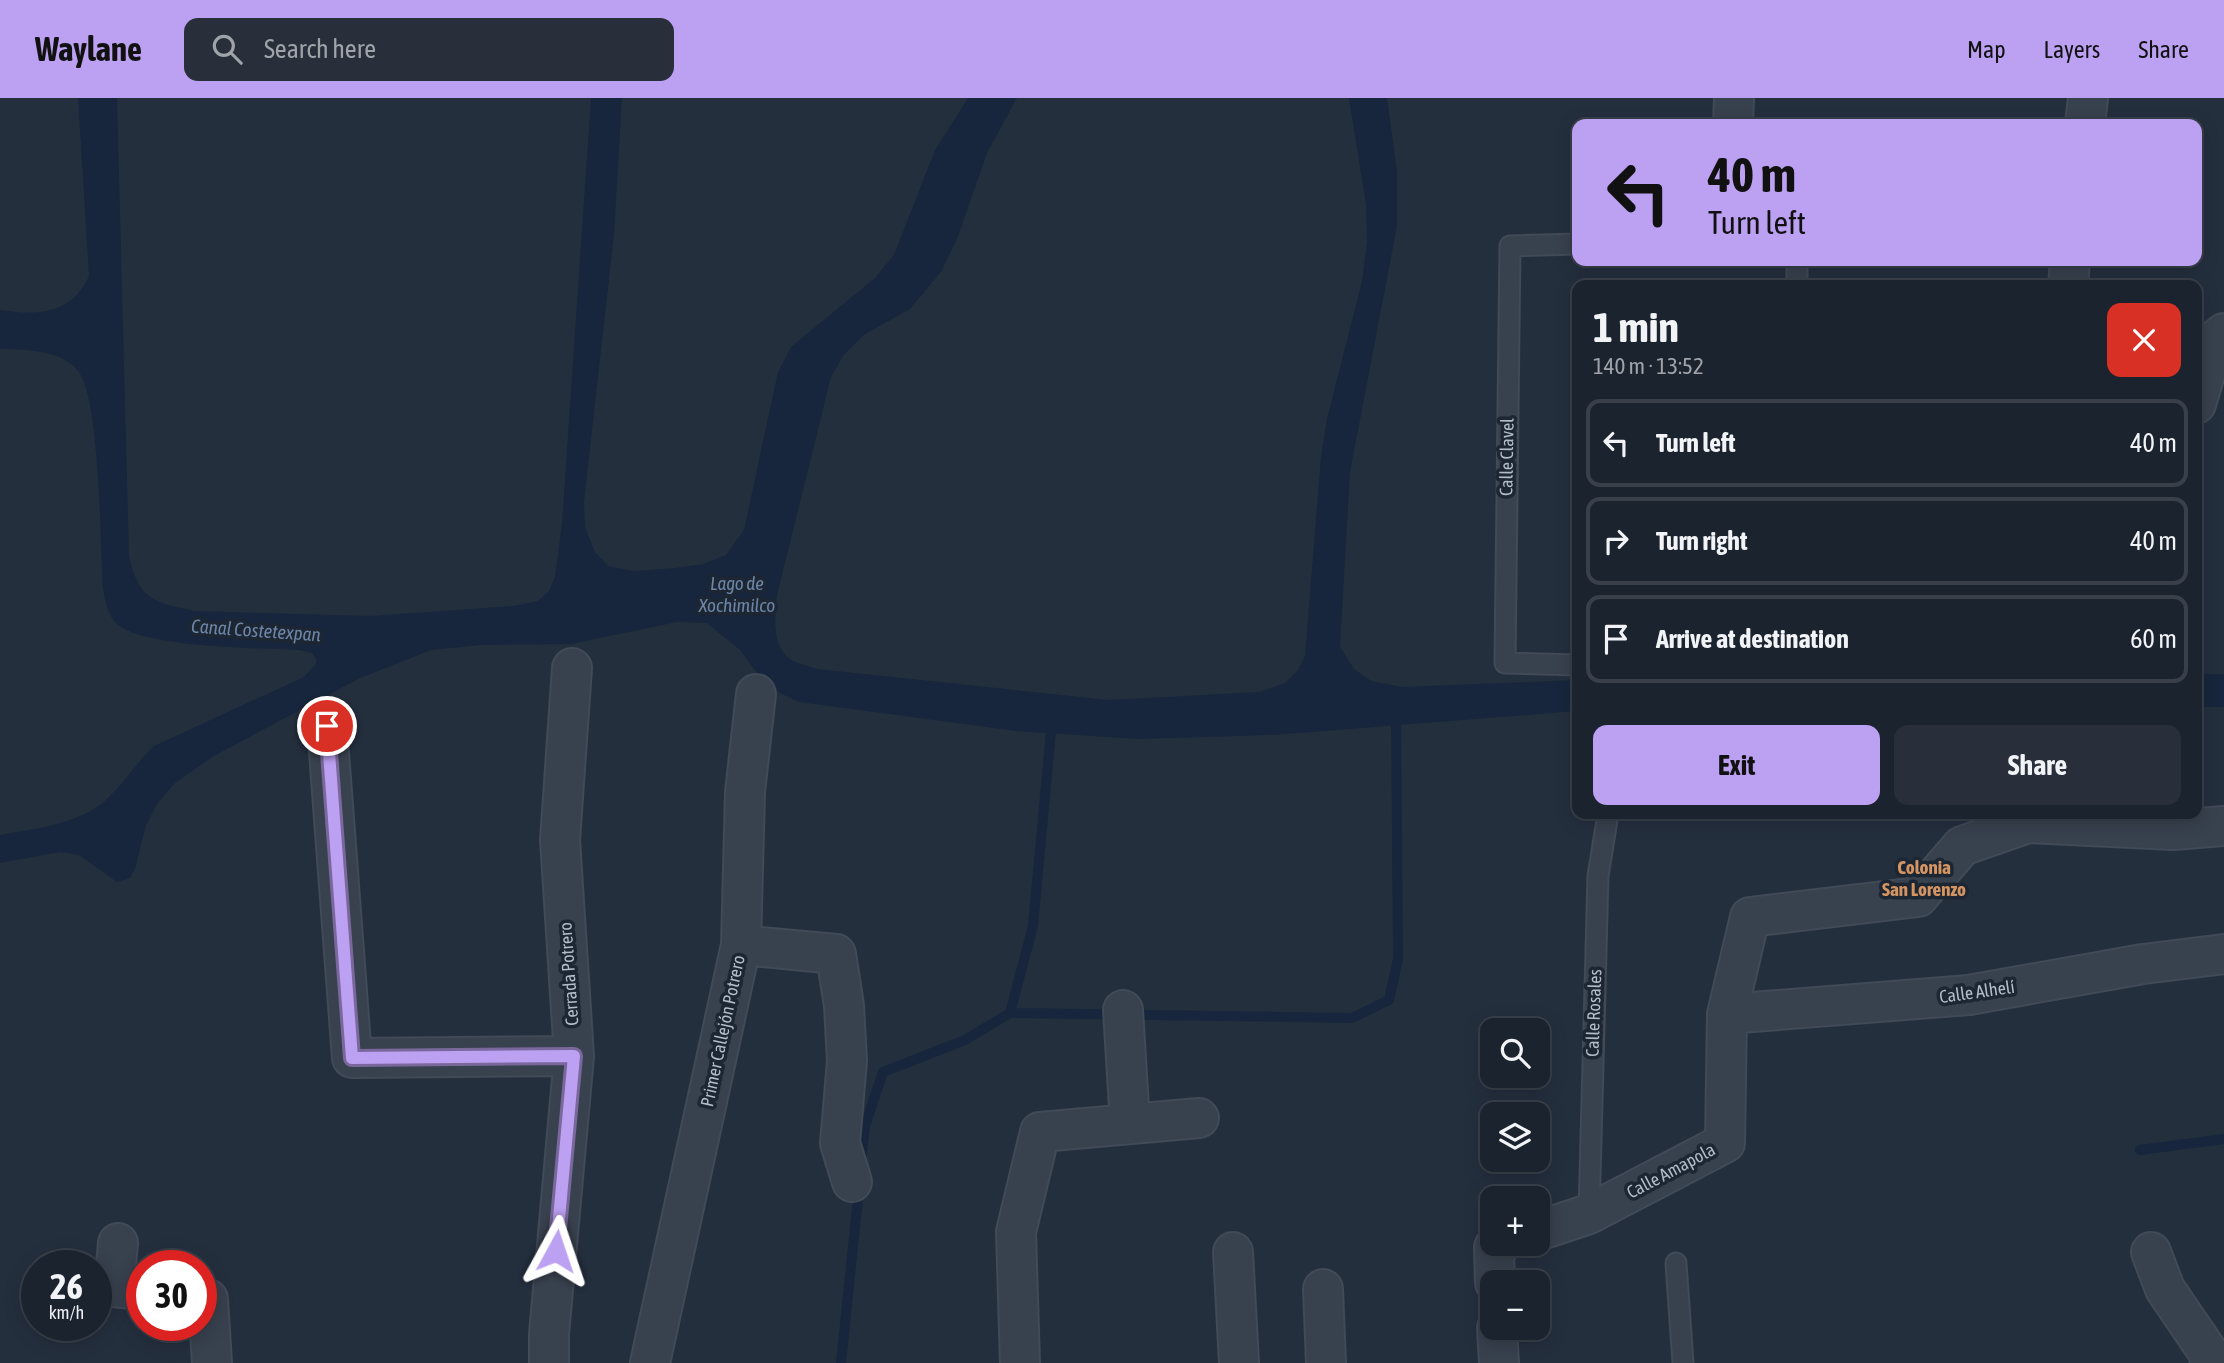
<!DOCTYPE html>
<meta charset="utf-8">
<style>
body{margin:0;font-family:"Asap Condensed",sans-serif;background:#282f3a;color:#f1f3f6;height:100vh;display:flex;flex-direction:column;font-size:26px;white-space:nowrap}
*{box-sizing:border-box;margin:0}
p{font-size:23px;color:#a0a4aa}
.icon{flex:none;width:38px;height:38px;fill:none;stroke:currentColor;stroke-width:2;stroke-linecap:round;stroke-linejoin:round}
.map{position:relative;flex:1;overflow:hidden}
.details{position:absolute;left:1572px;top:182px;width:630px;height:539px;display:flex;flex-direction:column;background:#1b232e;border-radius:14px;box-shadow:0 4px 18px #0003,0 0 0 2px #39404a}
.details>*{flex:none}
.guide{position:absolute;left:1572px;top:21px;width:630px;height:147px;border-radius:14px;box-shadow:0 4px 18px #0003,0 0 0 2px #39404a;background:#bca0f2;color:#111;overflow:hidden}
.controls{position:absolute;left:1480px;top:920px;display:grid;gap:14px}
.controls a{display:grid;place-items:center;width:70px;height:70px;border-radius:14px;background:#1b232e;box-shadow:0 4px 18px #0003,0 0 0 2px #39404a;font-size:35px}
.speed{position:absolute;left:21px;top:1152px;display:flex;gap:14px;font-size:35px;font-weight:700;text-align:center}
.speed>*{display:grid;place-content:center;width:91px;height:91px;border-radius:50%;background:#1b232e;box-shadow:0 4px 18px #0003,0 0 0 2px #39404a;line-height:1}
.speed small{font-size:18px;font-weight:400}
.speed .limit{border:10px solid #d22;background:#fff;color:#111}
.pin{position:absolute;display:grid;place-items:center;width:60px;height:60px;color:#fff;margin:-30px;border:4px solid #fff;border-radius:50%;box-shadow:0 2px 7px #0007}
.me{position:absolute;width:77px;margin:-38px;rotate:5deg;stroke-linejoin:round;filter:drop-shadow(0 0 5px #0008)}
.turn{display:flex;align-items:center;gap:24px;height:147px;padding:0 21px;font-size:32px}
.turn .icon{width:91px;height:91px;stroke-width:2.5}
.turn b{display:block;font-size:49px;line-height:60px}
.round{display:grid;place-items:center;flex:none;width:74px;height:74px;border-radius:14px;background:#282f3a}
.headline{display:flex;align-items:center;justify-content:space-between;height:119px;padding:0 21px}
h1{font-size:42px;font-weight:700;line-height:52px}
.action{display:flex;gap:14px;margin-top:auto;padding:14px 21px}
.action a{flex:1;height:80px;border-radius:14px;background:#bca0f2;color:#111;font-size:28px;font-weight:700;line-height:80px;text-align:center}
.action a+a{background:#282f3a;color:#f1f3f6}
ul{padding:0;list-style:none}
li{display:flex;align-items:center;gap:21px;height:88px;margin:0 14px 10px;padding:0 7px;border:4px solid #39404a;border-radius:14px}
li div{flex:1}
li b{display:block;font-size:26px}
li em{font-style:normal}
header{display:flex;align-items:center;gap:42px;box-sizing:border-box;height:98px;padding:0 35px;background:#bca0f2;color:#111}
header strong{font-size:33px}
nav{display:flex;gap:38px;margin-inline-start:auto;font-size:24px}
.search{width:490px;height:63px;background:#282f3a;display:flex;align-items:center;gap:18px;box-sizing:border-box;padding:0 24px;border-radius:14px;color:#a0a4aa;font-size:26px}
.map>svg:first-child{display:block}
.water{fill:#17263c}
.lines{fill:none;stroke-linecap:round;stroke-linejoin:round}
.stream{stroke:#17263c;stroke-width:10}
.lane-casing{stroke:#414a57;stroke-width:23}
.street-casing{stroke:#414a57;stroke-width:42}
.lane{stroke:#38414e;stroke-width:19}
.street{stroke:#38414e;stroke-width:38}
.route-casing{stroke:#7a689d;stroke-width:18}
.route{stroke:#bca0f2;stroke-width:12}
.labels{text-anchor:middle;stroke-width:7;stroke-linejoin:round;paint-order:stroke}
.street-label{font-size:18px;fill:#b4bcc9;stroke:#1d2633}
.water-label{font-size:19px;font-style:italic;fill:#6d86a8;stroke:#1d2633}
.neighbourhood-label{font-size:19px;font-weight:bold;fill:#d59563;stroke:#1d2633}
</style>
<header>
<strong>Waylane</strong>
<div class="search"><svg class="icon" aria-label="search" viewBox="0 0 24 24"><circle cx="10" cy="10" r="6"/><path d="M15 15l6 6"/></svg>Search here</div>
<nav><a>Map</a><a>Layers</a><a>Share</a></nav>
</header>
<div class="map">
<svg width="2224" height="1265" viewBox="0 0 2224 1265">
<rect width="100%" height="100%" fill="#242f3e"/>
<path class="water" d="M78,0H117L129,457C138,501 153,504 194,513L370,518L514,508L538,503L549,493L555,479L562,425L591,0H622L614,137L584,403L585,429L595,454L608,468L634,473L675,470L703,466L726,457L744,432L778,274L791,249L875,180L894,157L935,52L968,0H1017L987,55L957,141L941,174L910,211L865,236L843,258L831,279L777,497C775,518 771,547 790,561C797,566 809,568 817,571L1109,602L1260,594L1285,585L1298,572L1305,558L1321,358L1327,321L1362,183L1367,144L1366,107L1349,0H1387L1397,73V128L1350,374L1340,549L1354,571L1371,583L1403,589L1577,582V613L1274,637L1138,641L1016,633L799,604L776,593L760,579L740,552L707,525L677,524L571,546L481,547L431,552L358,581L214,658L175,685L157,706L146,727L135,771L130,780L117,784L79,757L60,754L0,765V737C37,730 84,726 111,697C126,682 138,663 154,648L304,579L316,566V561L312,555L299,552C260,550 144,550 117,526C108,518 105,503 103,491C100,447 100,308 80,276C64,251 26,252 0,251V212C38,218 72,216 89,178Z
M2196,576H2224V609H2196Z"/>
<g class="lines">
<path class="stream" d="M1010,915L1352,920L1389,902L1398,861L1396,614
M2140,1052L2224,1041
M861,1064L865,1028L883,974L965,942L1010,915L1033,828L1052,622
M841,1265L859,1090"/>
<defs>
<path id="lane" d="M1577,146L1510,148L1505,565L1577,567
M1797,163V187
M1589,1116L1598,778L1608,716
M1676,1165L1683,1265"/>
<path id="street" d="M1733,26L1734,0
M2085,26L2088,0
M2068,187L2070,163
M2196,306L2215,242L2224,235
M327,628L352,960L574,958
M741,847L836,856L844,908L847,963L840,1045L852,1084
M1123,912L1130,1026
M1727,916L1969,897L2143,866L2224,856
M1538,1133L1589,1116L1725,1045L1727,916L1750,819L1918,799L1962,748L2028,725L2173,732L2224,728
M118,1145L114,1189L142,1192
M1233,1154L1239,1265
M2151,1154L2165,1191L2208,1254L2210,1265
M1495,1185L1494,1149L1501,1146
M1323,1191L1326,1265
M201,1200L208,1201L212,1265
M1497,1230L1499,1265
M549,1265V1236L574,958L560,742L572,570
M650,1265L741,847L745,694L756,596
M1020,1265L1016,1134L1040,1034L1199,1020"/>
</defs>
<use href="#lane" class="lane-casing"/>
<use href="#street" class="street-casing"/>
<use href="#lane" class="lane"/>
<use href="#street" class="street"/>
</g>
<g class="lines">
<defs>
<path id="route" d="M327,628L352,960L574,958L556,1153"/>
</defs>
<use href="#route" class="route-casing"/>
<use href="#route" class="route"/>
</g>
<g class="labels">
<g class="street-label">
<text transform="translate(1507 359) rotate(-89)" y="6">Calle Clavel</text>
<text transform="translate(569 876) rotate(-94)" y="6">Cerrada Potrero</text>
<text transform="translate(1977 894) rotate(-8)" y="6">Calle Alhelí</text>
<text transform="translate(1594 915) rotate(-88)" y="6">Calle Rosales</text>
<text transform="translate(723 933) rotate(-78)" y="6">Primer Callejón Potrero</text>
<text transform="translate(1671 1073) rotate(-28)" y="6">Calle Amapola</text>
</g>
<g class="water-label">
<text x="737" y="492">Lago de<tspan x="737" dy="22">Xochimilco</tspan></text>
<text transform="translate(256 532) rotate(4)" y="7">Canal Costetexpan</text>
</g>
<g class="neighbourhood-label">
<text x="1924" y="776">Colonia<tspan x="1924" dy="22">San Lorenzo</tspan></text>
</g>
</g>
</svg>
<div class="controls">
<a><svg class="icon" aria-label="search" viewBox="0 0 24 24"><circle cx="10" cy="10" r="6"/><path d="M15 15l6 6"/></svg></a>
<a><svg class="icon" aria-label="layers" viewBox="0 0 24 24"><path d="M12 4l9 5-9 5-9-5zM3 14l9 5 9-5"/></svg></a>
<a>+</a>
<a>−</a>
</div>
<div class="speed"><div>26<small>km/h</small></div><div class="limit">30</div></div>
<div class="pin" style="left:327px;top:628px;background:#d93025"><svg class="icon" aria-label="arrive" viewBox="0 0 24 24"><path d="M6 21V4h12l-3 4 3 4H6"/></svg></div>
<svg class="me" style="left:556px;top:1153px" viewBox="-20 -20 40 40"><path d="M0-17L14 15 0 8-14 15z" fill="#bca0f2" stroke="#fff" stroke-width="4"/></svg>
<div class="guide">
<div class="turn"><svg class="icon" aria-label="left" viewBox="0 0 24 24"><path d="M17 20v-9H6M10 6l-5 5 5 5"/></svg><div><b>40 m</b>Turn left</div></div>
</div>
<section class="details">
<div class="headline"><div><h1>1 min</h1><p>140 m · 13:52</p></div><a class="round" style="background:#d93025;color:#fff"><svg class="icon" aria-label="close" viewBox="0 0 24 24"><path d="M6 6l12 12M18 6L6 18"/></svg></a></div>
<ul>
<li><svg class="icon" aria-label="left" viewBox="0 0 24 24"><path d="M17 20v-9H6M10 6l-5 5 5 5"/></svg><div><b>Turn left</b></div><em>40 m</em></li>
<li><svg class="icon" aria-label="right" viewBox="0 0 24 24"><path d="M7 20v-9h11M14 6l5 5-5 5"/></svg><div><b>Turn right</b></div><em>40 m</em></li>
<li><svg class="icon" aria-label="arrive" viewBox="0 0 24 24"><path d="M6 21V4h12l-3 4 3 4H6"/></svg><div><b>Arrive at destination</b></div><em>60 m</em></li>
</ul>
<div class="action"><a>Exit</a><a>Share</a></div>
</section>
</div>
